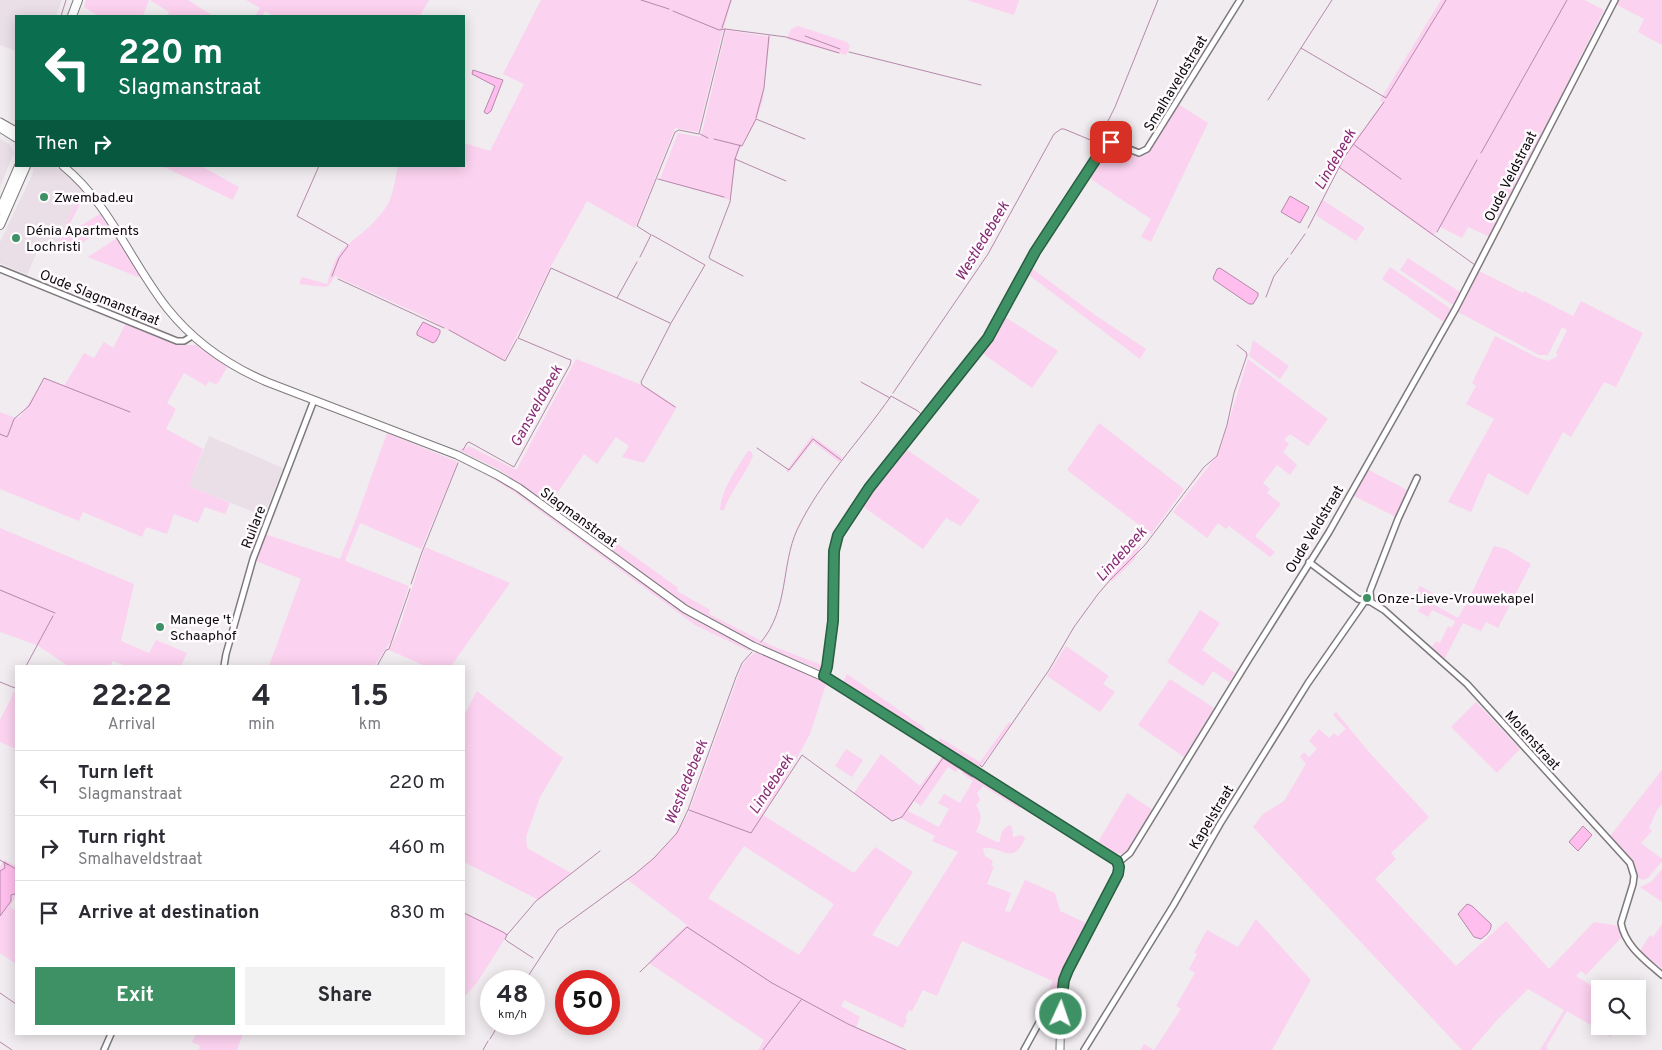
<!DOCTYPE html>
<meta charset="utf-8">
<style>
body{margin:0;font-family:Overpass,sans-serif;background:#f2f2f3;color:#2b2b33;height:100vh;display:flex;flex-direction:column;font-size:19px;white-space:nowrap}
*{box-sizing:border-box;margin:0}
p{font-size:16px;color:#7c7c81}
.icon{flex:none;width:28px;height:28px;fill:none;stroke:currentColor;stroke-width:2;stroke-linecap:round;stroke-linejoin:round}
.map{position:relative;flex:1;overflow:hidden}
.drawer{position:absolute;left:15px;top:665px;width:450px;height:370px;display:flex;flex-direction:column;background:#fff;border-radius:0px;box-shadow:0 2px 12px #0003}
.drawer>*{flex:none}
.banner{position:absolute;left:15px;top:15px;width:450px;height:152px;border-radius:0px;box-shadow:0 2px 12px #0003;background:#0b6e4f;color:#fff;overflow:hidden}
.controls{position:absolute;left:1591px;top:980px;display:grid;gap:10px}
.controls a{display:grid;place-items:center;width:55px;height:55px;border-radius:0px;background:#fff;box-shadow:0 2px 12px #0003;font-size:25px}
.speed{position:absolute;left:480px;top:970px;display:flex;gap:10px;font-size:25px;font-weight:700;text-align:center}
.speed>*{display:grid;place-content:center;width:65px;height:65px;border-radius:50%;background:#fff;box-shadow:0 2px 12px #0003;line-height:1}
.speed small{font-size:12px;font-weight:400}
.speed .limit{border:8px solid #d22;background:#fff;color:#111}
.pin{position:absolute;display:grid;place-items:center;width:42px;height:42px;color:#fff;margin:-21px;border-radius:10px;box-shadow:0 2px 8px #0006}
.me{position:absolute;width:55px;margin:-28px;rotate:3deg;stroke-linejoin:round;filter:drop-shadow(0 0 4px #0008)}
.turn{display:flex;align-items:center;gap:18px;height:105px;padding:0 20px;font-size:22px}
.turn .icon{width:65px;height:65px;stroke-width:2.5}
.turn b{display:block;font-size:35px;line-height:42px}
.then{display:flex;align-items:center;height:48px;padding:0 20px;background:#0003;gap:10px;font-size:19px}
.eta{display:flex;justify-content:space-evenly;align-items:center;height:85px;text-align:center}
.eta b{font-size:30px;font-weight:700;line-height:35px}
.button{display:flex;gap:10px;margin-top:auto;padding:10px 20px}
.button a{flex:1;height:58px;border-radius:0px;background:#3e9164;color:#fff;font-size:20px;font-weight:700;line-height:58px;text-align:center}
.button a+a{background:#f2f2f3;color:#2b2b33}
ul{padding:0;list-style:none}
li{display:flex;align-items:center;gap:15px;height:65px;padding:0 20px;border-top:1px solid #e1e1e2}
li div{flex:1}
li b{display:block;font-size:19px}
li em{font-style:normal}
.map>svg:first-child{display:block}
.built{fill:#eadfe7}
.green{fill:#fbd2ef;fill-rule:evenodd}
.water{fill:#ffbeed;stroke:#b688aa}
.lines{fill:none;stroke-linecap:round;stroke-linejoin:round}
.stream{stroke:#b688aa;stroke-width:1}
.street-casing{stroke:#7d797c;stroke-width:8}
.secondary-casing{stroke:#7d797c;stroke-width:9}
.primary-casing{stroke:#7d797c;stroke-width:10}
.street{stroke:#fff;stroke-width:5}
.secondary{stroke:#fff;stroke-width:7}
.primary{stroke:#fff;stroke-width:8}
.route-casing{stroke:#285e41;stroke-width:12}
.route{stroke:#3e9164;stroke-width:9}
.poi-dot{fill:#3e9164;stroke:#fefafd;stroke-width:2}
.labels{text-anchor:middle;stroke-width:5;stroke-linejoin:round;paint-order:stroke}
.street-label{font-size:14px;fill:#0c0b0c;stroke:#fefafd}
.poi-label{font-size:14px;fill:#0c0b0c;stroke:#fefafd;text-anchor:start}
.water-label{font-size:15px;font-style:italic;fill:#852b73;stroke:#fefafd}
</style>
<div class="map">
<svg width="1662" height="1050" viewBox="0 0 1662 1050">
<rect width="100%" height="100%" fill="#f1ecef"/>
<path class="built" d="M0,0H62L56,16H16V51L0,45Z
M0,139L9,144L14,152L0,187Z
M33,166H55L84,190L76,201L54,253L39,247L27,275L0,263V242L33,173Z
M209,436L283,468L264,516L189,486Z"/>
<path class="green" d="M86,0H149L143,16H98L84,7Z
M150,0H188L213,16H167L169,12Z
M246,0H429L420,16H273L265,11L262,16H255L260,8Z
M541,0H732L723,30L698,132L675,128L635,228L587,201L551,266L504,361L419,314L335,276L329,285L325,287L299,284L302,277L327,284C331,271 335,255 346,246C361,234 378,221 388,204C394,193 395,178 398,166H464V143L490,151L524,84L503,74Z
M967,0H1019L1014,15Z
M1441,0H1584L1604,10L1490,237L1468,227L1462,238L1440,227L1433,236L1339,168L1352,145L1383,102L1380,100Z
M1619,0H1662V45L1638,32L1644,19L1617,5Z
M798,26L847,42L850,46L846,55L787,39L791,29Z
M726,30L770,37L763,100L755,123L743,142L737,155L730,200L660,179L678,133L701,137Z
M1178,104L1208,123L1151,242L1141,237L1151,219L1088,177L1107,146C1122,143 1132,159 1147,154Z
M162,166H201L239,187L233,200Z
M84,190L86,192L63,237L101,213L109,225L70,251L57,245L76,201Z
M1323,200L1365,228L1356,241L1317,216V209Z
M117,238L141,276L138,277L88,257Z
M1035,245L1041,248L1030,267L1095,315L1146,349L1140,359L1025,272L1029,264L1025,262Z
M1408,258L1460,292L1453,305L1400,270Z
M1390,267L1451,309L1444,322L1382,279Z
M1479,271L1523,293L1524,291L1573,316L1581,301L1643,333L1616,387L1604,382L1571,437L1563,432L1528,495L1488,473L1471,512L1448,502L1494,419L1466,404L1476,386L1472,383L1495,336L1538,358L1548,361L1558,356L1556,353L1567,330L1562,327L1548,355H1539L1458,312Z
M1002,315L1058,351L1032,388L979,351Z
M126,323L181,345H196L227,367L218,383L215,384L209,381L206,386L184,373L167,403L176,409L166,429L203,449L189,486L230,503L225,514L205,507L198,523L174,514L167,534L146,527L142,537L83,512L79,521L0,489V412L16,418L20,417L45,378L64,386L84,353L94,358L104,342L113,348Z
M1253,340L1289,366L1280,379L1249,356Z
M576,359L647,387L677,407L644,463L622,457L629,446L616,437L597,464L584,454L549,505L498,469L460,451L461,448L465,449L469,446L514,469H517Z
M1248,359L1328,419L1308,446L1290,434L1284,440L1289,444L1283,452L1297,465L1290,475L1277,465L1263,483L1270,489L1267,493L1281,504L1255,536L1275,552L1270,557L1229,526L1226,529L1218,523L1207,538L1173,512L1219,453Z
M1099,423L1184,489L1151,534L1067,470Z
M387,433L458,462L421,549L360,523L345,561L409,586L391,641L374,666H269L301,579L256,561L265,534L340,559L356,519Z
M812,436L842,457L839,462L813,442L788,473L786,471Z
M903,447L980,500L961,526L946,518L923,549L861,505Z
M748,451H751L753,456C745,475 731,491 724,510H720C722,488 736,470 748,451Z
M462,461L476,466L514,489L638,580L697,621L751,648L749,651L695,625L514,492L479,470L461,462Z
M1367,469L1409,491L1396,517L1352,495Z
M0,528L134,584L121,641L149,653L156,640L187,653L181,666H126L113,661L110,666H68L37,645L0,632Z
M605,535L678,588L677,591L710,610L709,614L770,645L824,666L822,671C783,654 744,639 707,618C672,598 640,572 607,548L602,541Z
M1141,545L1134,560L1112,581L1107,579L1116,565Z
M1494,546L1506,549L1531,564L1498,628L1486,622L1481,631L1463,623L1444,660L1431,648L1436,641L1440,643L1448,626L1452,628L1455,621L1432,610L1428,617L1418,611L1426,600L1416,593L1420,586L1436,595L1431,603L1458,618L1468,601Z
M425,547L510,583L451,666H425L389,650L399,629Z
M1200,610L1220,623L1202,650L1235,673L1229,682L1213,671L1203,686L1167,662Z
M1066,646L1109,676L1103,684L1115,692L1100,712L1047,676Z
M757,651L827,681L810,734L783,783L763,815L854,873L875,847L913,872L872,935L898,947L958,852L932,841L935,836L898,817L892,822L854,793L881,754L920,786L943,755L960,765L956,772L948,767L921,806L914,801L908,811L939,827L949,809L938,803L944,794L960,803L973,781L962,773L966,768L1022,803L1019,808L983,786L977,793L980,800L976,805C983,818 981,819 976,832L997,842H1000C1000,835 1003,827 1010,825L1012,827L1013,837L1022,835L1025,839C1012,867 1001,845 984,848L983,850L985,856L993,861L991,866L994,867L987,884L1011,893L1005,911L1010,912L1025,880L1055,893L1060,911L1086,923L1061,975L1056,1005L1054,1009L1049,1011L1041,1007L1053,981L962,941L937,996L923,990L912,1011L909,1010L905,1018L907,1020L903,1028L844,1000L841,1006L860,1017L856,1027L907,1050H758L764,1040L649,963L655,955L687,925L628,880C654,859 673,842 689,812L742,666L747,659ZM744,846L834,904L799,955L708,898Z
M847,674L922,726L925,729L923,732L843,682Z
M1170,679L1214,708L1184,757L1138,725Z
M477,691L563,758L540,797L526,837L527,848L571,873L539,900L464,862V715Z
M14,692L16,693V749L0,742V720Z
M1476,702L1520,749L1497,773L1451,727Z
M1336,712L1369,752L1429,817L1391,853L1396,859L1375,879L1456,966L1506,921L1549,969L1594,922L1619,926L1622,937L1586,975L1581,971L1576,976L1600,991V1026H1620L1617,1031L1615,1030L1611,1037L1567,1011L1546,1047L1548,1048L1547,1050H1540L1564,1010L1528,989L1497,1020L1471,1050H1462L1253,827L1263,814L1284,801L1306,764L1300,757L1304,752L1309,757L1317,749L1309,741L1319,729L1329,738L1334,733L1338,736L1346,729L1333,715Z
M1009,722L1012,724L979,768L938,742L940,738L980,762Z
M846,749L863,760L852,777L835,766Z
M1662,770V804L1657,810L1649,828L1652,831L1641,843L1662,859V861L1648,878L1643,880L1637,877L1630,858L1610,836Z
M1127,793L1153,810L1130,849C1119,860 1109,849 1098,842Z
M4,860L16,866V895L10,907L16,911V964L0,953V867Z
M1662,869V902L1640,887L1651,882Z
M464,912L508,934L476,984L464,997Z
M1256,919L1311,980L1272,1050H1140L1144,1044L1154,1050L1181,1009L1176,1006L1195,973L1189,969L1197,954L1194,953L1207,930L1238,947Z
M1662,924V966L1661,968L1640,951L1650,935L1653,937Z
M196,1034H243L237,1050H199L200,1046L192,1042Z"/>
<path class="water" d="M473,70L503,80L491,111L487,114L484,112L495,86L472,74Z
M1290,196L1309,207L1300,223L1281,212Z
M1220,268L1258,293V296L1253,304H1249L1214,280L1213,278L1217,269Z
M423,322L440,330V333L436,341L433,343L417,335V332Z
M1583,826L1592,835L1578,851L1569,842Z
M4,862L16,869V891L15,894L11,895V901L0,916V871L5,868Z
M1467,904L1472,906L1491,924C1492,931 1486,935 1481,939L1474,937L1458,914Z"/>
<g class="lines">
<path class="stream" d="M641,0L669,9
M1332,0L1301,48L1386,98L1446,0
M673,11L719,30L725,29L786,37L839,53
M61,16L66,0
M722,28L731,0
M805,36L840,49
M849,52L981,85
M1268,100L1301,48
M1172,104L1177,96
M756,118L764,88L769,36
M700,134L708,138
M1109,137L1103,131L1115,107L1158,0
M1113,138L1141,150
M714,139L742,146L756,119L805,139
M1353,144L1401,179
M740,145L735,159L786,181
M1481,153L1567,0
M735,159L730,202L709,257L710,259L743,276
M319,166L297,216L347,244L348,246L339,258L332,276
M1339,167L1475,265
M658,179L724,197
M1308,228L1345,156L1384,102
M1437,232L1477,160
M652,235L705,265L671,323L641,382L642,385L675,407
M1291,254L1305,234
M640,257L651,235L637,226L675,132L679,130L699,134L725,29
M338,279L444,328
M1266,297L1274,276L1288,258
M617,298L670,323
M449,330L505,361L517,339
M861,382L890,398
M893,393L988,254L1054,134L1061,129H1064L1093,141L1098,139
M0,434L7,437L8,435L14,419L29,406L44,378L130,412
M757,448L789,470L813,439L841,460
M463,450L467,443L469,442L514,467L570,365L571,360L568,359L518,338L551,268L617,298L637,262
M411,584L422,552L458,463
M0,590L55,613
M761,642C789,609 781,565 797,530C820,481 860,441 891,396L918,411L922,415
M26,666L53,616
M377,666L386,650L389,649L410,589
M0,682L15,688L16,685
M980,765L982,767L1049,670L1074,627L1098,594L1111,579L1145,545L1204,467L1217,456L1227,425L1234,393L1247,355L1246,352L1237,345
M689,810L751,833L802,755L892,821L902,817L943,758L972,777
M0,860L8,865
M464,913L503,932L507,935L505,939L507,941L533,958
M507,935L536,901L600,851
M640,972L687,927L772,983L848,1024L906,1050
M525,981L558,930L635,874L654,858L677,833L688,810L736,677L742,663L752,652
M0,993L16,1004
M490,1039L499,1024
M0,1042L12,1050
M483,1050L488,1041
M763,1050L801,1000"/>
<defs>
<path id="street" d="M0,269L177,341H184L192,336
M1309,562L1358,599L1371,602L1384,610L1467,684L1630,863L1634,876L1633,884L1621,923C1625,946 1645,960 1662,975
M1371,602L1370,591L1398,519L1417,478
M224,666L226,654L253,559L314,400
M824,676L827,667L833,621L834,551L838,535L869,488L988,338L1035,252L1103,148L1111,142L1139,153L1147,149L1240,0
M1118,863L1130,853L1249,659L1329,532L1456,308L1615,0
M104,1050L111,1034
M1024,1050L1041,1019L1048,1015L1061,1014
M1084,1050L1173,906L1220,824L1308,683L1365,601"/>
<path id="secondary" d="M0,122L16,131
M0,128L16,138
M63,166C110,204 130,261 167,308C194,342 227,365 267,382L457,455L497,475L519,488L685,609L753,646L837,683L1114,858L1119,865L1118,874L1064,980L1061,995L1060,1050"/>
<path id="primary" d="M72,16L78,0
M0,210L19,166
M0,225L26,166"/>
</defs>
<use href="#street" class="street-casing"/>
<use href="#secondary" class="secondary-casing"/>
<use href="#primary" class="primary-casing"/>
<use href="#street" class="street"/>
<use href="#secondary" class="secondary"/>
<use href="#primary" class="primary"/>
</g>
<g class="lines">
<defs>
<path id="route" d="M1061,1014L1062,995L1064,980L1068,970L1118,874L1119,867L1117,861L824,676L827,667L833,621L834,551L838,535L869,488L988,338L1035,252L1103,148L1111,142"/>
</defs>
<use href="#route" class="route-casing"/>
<use href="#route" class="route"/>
</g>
<g class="poi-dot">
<circle cx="44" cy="197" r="5"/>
<circle cx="16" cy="238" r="5"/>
<circle cx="1367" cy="598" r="5"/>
<circle cx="160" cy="627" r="5"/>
</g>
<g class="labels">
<g class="street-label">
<text transform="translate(1175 83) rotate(-59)" y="5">Smalhaveldstraat</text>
<text transform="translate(1510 176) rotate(-63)" y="5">Oude Veldstraat</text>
<text transform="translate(100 297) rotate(22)" y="5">Oude Slagmanstraat</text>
<text transform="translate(579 517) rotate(36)" y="5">Slagmanstraat</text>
<text transform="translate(253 527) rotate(-69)" y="5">Ruilare</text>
<text transform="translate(1314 529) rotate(-59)" y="5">Oude Veldstraat</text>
<text transform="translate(1533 740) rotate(48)" y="5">Molenstraat</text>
<text transform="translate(1211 817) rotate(-59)" y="5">Kapelstraat</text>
</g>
<g class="poi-label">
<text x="54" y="202">Zwembad.eu</text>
<text x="26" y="235">Dénia Apartments<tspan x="26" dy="16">Lochristi</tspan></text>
<text x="1377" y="603">Onze-Lieve-Vrouwekapel</text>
<text x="170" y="624">Manege 't<tspan x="170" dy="16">Schaaphof</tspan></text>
</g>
<g class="water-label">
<text transform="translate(1335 159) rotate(-60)" y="5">Lindebeek</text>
<text transform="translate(982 241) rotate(-59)" y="5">Westledebeek</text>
<text transform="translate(536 406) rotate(-61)" y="5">Gansveldbeek</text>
<text transform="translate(1121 554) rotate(-48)" y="5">Lindebeek</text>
<text transform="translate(686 782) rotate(-68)" y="5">Westledebeek</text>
<text transform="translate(771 784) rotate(-57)" y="5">Lindebeek</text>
</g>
</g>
</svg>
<div class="controls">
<a><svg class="icon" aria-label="search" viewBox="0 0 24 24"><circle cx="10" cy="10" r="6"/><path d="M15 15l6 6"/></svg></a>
</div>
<div class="speed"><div>48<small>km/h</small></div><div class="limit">50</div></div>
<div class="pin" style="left:1111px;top:142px;background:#d93025"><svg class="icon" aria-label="arrive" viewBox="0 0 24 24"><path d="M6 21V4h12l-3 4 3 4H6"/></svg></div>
<svg class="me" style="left:1061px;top:1014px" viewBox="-20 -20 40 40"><circle r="17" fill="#3e9164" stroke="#fff" stroke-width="3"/><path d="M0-11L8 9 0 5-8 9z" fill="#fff"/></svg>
<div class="banner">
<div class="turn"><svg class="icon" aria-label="left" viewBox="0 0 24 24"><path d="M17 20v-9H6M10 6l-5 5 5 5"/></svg><div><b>220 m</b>Slagmanstraat</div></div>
<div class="then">Then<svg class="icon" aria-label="right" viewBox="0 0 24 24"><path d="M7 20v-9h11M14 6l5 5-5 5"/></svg></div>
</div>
<section class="drawer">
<div class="eta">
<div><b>22:22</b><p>Arrival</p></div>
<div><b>4</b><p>min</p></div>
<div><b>1.5</b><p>km</p></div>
</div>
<ul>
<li><svg class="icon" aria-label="left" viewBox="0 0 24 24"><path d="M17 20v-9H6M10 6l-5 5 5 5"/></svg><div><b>Turn left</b><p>Slagmanstraat</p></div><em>220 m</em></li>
<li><svg class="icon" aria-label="right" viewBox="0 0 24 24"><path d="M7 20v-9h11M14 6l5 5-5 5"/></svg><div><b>Turn right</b><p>Smalhaveldstraat</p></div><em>460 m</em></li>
<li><svg class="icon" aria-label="arrive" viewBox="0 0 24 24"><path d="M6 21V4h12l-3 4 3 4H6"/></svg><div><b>Arrive at destination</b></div><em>830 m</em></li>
</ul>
<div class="button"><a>Exit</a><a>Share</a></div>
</section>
</div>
